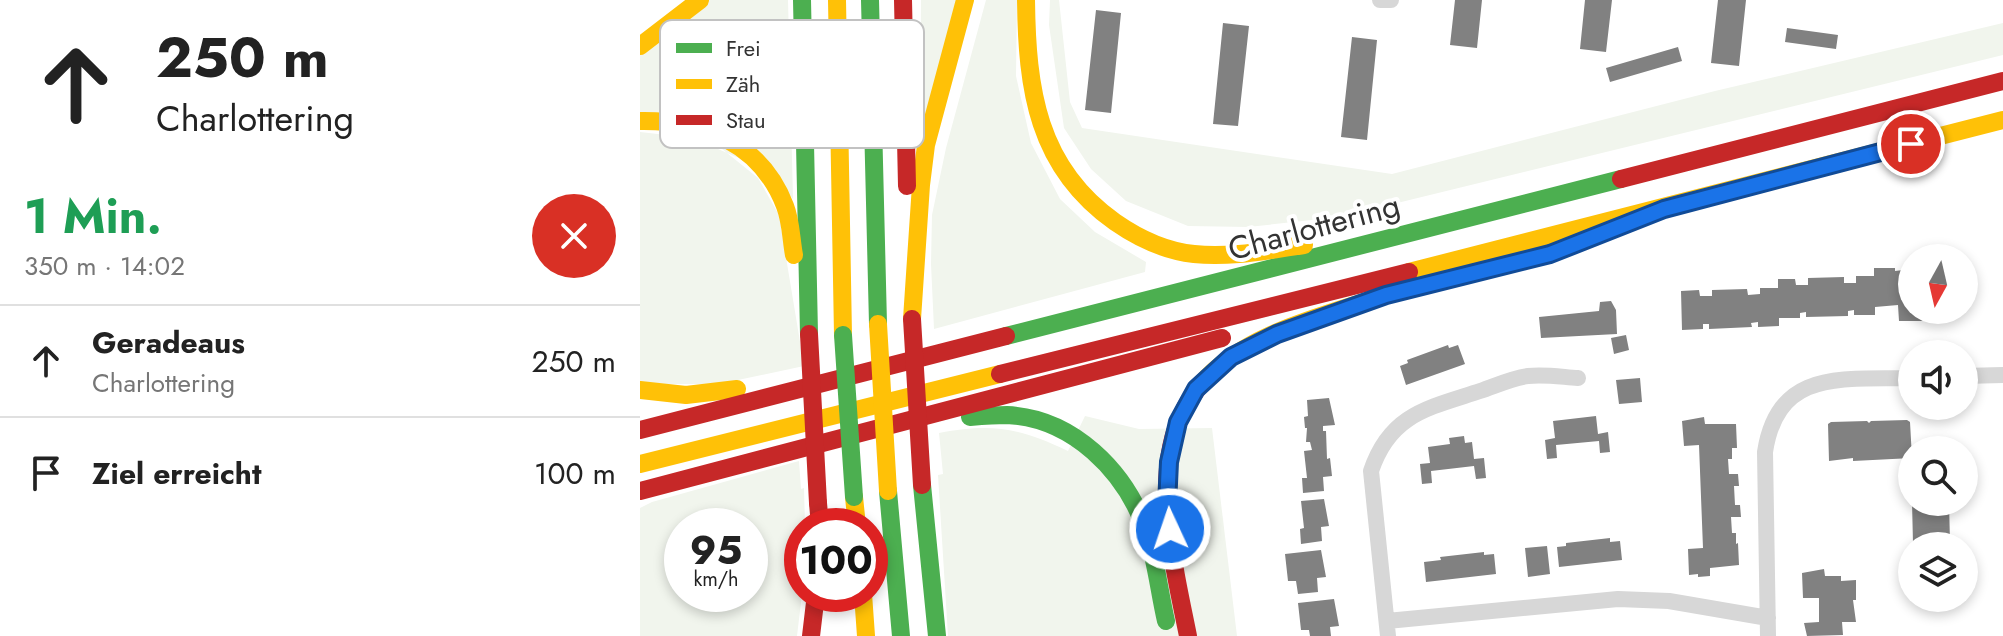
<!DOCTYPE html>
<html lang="de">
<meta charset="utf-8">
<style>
body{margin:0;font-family:Jost,sans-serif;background:#f6f6f6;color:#222;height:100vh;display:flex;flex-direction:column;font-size:30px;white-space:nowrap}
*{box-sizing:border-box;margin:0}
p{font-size:26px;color:#767676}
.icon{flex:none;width:44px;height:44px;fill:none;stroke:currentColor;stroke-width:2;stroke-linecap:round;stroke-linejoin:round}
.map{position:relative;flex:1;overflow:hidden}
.panel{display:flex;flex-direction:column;background:#fff;width:640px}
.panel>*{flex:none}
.top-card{background:#fff;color:#222;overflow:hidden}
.needle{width:52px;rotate:188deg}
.tools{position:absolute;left:1258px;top:244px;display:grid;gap:16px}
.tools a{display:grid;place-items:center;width:80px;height:80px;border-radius:50%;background:#fff;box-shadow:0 4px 12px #0003;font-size:40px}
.speed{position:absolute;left:24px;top:508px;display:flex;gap:16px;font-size:40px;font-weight:700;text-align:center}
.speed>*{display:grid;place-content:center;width:104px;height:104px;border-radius:50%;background:#fff;box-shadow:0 4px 12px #0003;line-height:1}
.speed small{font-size:20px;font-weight:400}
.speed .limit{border:12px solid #d22;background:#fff;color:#111}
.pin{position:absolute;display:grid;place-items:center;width:68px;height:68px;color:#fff;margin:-34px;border:4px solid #fff;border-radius:50%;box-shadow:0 2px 8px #0007}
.me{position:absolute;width:88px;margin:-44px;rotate:357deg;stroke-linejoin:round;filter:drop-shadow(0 0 6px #0008)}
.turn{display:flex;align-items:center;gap:28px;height:168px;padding:0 24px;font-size:36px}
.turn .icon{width:104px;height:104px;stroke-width:2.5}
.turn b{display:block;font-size:56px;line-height:68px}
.round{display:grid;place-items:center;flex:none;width:84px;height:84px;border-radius:42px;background:#f6f6f6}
.overview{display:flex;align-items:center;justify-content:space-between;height:136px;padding:0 24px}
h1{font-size:48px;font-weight:700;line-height:60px;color:#1e9e55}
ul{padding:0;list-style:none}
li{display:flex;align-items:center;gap:24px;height:112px;padding:0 24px;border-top:2px solid #e0e0e0}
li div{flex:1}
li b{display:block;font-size:30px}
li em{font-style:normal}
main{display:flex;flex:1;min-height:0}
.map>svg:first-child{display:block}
.green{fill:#f1f5ed;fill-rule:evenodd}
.building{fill:#818181}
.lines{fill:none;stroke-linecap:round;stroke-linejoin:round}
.street{stroke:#d7d7d7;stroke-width:16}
.fast{stroke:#4caf50;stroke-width:18}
.slow{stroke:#ffc107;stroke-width:18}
.jam{stroke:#c62828;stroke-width:18}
.fast-bridge{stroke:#4caf50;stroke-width:18}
.slow-bridge{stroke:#ffc107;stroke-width:18}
.jam-bridge{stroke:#c62828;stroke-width:18}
.route-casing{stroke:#114b97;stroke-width:20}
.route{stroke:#1a73e8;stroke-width:14}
.labels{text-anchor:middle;stroke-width:8;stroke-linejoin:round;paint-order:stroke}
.street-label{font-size:32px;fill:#333;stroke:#fff}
.key{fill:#fff;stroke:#c2c2c2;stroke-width:2}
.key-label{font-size:22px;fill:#333}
</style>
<main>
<section class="panel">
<div class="top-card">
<div class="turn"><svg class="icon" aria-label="ahead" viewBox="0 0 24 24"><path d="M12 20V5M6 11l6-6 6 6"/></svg><div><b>250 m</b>Charlottering</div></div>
</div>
<div class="overview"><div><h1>1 Min.</h1><p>350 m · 14:02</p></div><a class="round" style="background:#d93025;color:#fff"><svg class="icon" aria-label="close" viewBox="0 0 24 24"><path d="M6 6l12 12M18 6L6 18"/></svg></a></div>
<ul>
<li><svg class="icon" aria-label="ahead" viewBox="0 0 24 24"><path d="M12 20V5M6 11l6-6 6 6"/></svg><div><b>Geradeaus</b><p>Charlottering</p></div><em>250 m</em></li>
<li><svg class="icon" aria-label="arrive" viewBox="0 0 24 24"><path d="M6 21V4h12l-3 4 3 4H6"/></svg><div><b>Ziel erreicht</b></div><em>100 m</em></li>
</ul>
</section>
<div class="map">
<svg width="1363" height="636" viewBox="0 0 1363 636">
<rect width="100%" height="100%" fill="#fff"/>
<path class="green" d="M69,0H148L153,199L133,173L0,115V51Z
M281,0H320L280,139Z
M346,0H377L376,76L391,143L420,199L455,232L506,262L505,272L294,329L291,264L292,215L306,148Z
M410,0H419L430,102L442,128L752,174L1075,91L1363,23V55L700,217L608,227L548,226L486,201L451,169L424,128L409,25Z
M0,132L71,140L118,178L139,215L164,366L79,384H0Z
M445,416L499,429L572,428L597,636H308L298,475L303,474L299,433C353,423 379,428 428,451Z
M159,461L161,489L164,488L165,526H162V594L157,636H0V508L12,502ZM42,526H110V594H42Z"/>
<path class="building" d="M815,0H842L837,48L810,45Z
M945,0H972L966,52L940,49Z
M1078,0H1106L1099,66L1071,63Z
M456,10L481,13L471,113L445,110Z
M583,23L609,26L598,126L573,124Z
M1147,28L1198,35L1196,49L1145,42Z
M712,37L737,40L727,140L701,137Z
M1038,47L1042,61L970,82L966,68Z
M1263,266H1272V310H1283L1284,321H1259L1258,305L1235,307V315H1214V310L1208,311V316L1166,317V312L1160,313V318H1139V326L1118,327V322L1111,323L1112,327L1069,329V324H1063V329L1042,330L1041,291L1059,290L1060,296H1072V290L1107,289L1108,295L1120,294V288H1138V279H1155L1156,285H1168V278L1204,277V283H1216V276H1234V268H1255V271L1263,270Z
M971,301L976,310L977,334L901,338L899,317L959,311L960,302Z
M986,335L989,350L974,354L971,338Z
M808,345L809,348L818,345L825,364L766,385L760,366L768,363L767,360Z
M1000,378L1002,402L979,404L976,380Z
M689,398L695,425L683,426V431H686L687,459L690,458L692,476L683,477L684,491L663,493L662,478H667L664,451L672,450L670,442H666L667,428H665L664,417L668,416L667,400Z
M956,416L958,434L968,432L970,452L960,453L959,441L916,445L917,458L907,459L905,440L915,438L913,421Z
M1064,417L1065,424H1096L1097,448H1092V459H1088L1089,474H1098L1099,486H1094L1095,505H1100L1101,517H1091L1092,533H1096V544L1098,543L1099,565L1070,568V576L1058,577V574L1049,575L1048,549L1063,548L1059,445L1044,446L1042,421Z
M1267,420L1270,422L1272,458L1213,461V458L1189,461L1188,424L1191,422L1227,421L1229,423L1231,421Z
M824,436L825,443L832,442L834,459L844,458L846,478L836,479L834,466L791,471L792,483L782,484L780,464L790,463L788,447L810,444L809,438Z
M684,499L689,526L681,527L682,541L661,544L660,529L664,528L661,501Z
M1272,502H1309L1310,542L1273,543Z
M970,538V542L980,541L982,560L919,567L917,547L926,546V543Z
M907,546L910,574L888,577L885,548Z
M681,550L686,577L677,578L678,592L658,594L656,581H648L645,554Z
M844,552V555L854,554L856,574L786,582L784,562L801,560L800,557Z
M1184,569L1185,576H1201V581L1216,580V600H1213L1216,622H1202L1203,635L1167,636L1164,623L1179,622V598H1163L1162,573Z
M694,599L699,626L690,627L691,636H670L669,630H661L658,603Z"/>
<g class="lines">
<path class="street" d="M740,0H751
M1324,376L1363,375
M747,621L978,599L1029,601L1128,618
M748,636L731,471C750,414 788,408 840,391C855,386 872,378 888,376C904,374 922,377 938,378
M1128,636L1125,452C1138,367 1205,380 1272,378"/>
<path class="fast" d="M162,0L169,334
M230,0L238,324
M366,336L981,179
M330,417C342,416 355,415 367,415C433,418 485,471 506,530C516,559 519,591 526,621
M282,485L297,636
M248,491L261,636"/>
<path class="slow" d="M197,0L203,335
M386,0C387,89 397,167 475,222C498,238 526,251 554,254C591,258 628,250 664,245
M0,46L60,0
M0,121C63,120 121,143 145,206C151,221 151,239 154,255
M769,272L1363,120
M272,319L281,185L286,145L325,0
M561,384C605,333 684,316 746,295
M0,390L46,395L97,389
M0,464L360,374
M214,497L217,526
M223,594L226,636"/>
<path class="jam" d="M263,0L267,186
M981,179L1363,81
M360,374L769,272
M0,430L366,336
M0,491L582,338
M178,503L180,526
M171,636L176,594
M548,636C535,570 510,474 544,410C548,401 555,393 561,384"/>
<path class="fast-bridge" d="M203,335L214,497"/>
<path class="slow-bridge" d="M238,324L248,491"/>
<path class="jam-bridge" d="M272,319L282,485
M169,334L178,503"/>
</g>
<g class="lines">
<defs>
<path id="route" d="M530,529L527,505L529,462L538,422L556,389L591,357L637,334L746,295L910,254L1024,209L1271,144"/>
</defs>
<use href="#route" class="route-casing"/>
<use href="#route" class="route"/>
</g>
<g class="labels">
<g class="street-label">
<text transform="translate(674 227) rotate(-15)" y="11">Charlottering</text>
</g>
</g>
<rect x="20" y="20" width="264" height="128" rx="12" class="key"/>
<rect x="36" y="43" width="36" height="10" fill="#4caf50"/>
<rect x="36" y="79" width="36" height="10" fill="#ffc107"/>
<rect x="36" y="115" width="36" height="10" fill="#c62828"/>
<g class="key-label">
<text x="86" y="56">Frei</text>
<text x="86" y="92">Zäh</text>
<text x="86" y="128">Stau</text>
</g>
</svg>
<div class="tools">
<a><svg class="needle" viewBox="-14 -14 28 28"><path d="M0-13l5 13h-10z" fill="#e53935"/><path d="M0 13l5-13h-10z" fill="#767676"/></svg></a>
<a><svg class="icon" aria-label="sound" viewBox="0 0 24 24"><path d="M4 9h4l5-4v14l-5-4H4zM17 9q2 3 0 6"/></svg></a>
<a><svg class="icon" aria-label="search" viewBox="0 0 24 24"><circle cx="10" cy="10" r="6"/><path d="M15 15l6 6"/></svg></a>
<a><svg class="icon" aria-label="layers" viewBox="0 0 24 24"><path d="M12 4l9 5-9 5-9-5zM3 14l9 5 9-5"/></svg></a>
</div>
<div class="speed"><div>95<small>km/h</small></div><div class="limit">100</div></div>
<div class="pin" style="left:1271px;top:144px;background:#d93025"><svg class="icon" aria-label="arrive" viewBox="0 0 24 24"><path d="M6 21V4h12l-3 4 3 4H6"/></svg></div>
<svg class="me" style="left:530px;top:529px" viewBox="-20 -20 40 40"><circle r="17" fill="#1a73e8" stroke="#fff" stroke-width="3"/><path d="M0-11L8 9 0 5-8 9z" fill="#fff"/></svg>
</div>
</main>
